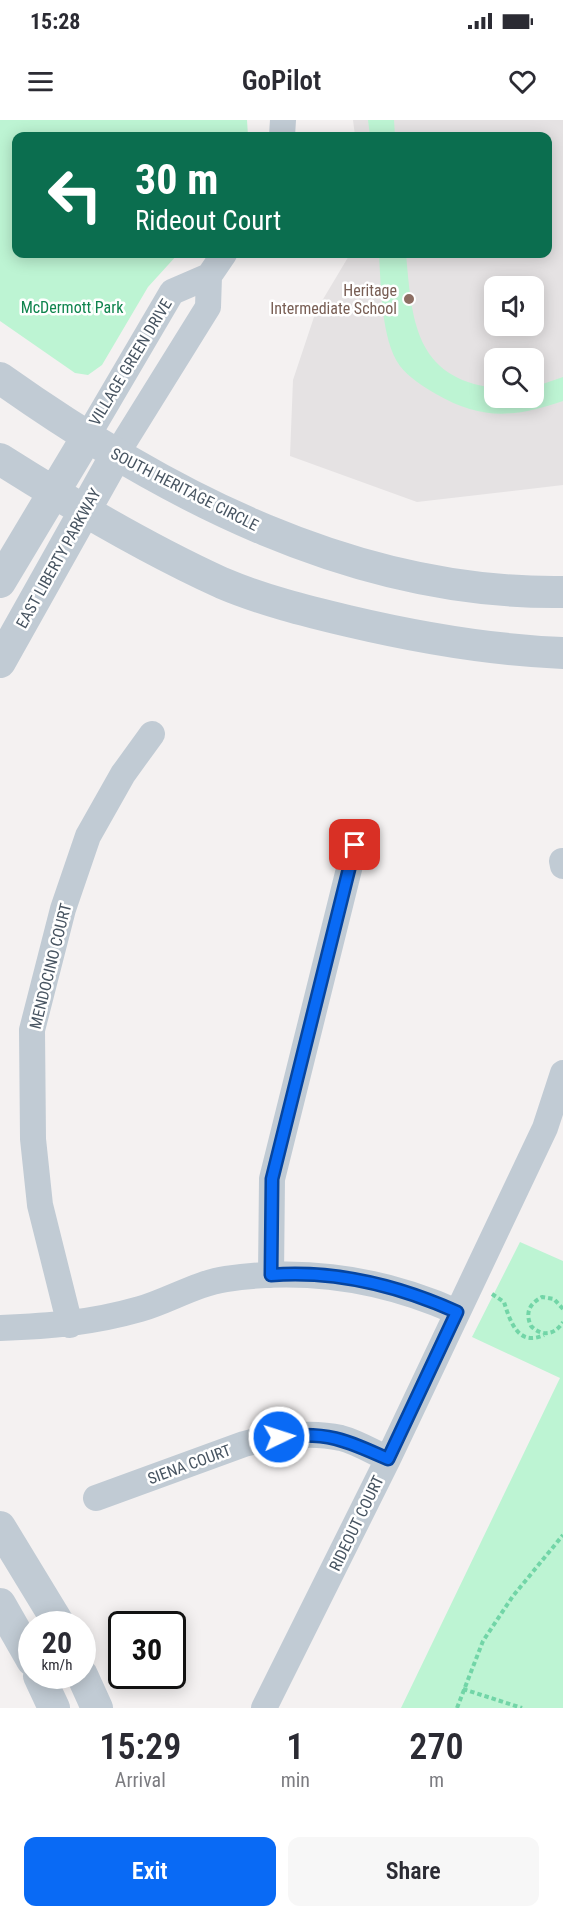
<!DOCTYPE html>
<style>
body{margin:0;font-family:"Roboto Condensed",sans-serif;background:#f7f7f7;color:#2b2b33;height:100vh;display:flex;flex-direction:column;font-size:22px;white-space:nowrap}
*{box-sizing:border-box;margin:0}
p{font-size:20px;color:#7c7c81}
.icon{flex:none;width:33px;height:33px;fill:none;stroke:currentColor;stroke-width:2;stroke-linecap:round;stroke-linejoin:round}
.map{position:relative;height:1588px;overflow:hidden}
.side{display:flex;flex-direction:column;background:#fff;flex:1}
.side>*{flex:none}
.guide{position:absolute;left:12px;top:12px;width:540px;height:126px;border-radius:12px;box-shadow:0 3px 15px #0003;background:#0b6e4f;color:#fff;overflow:hidden}
.fabs{position:absolute;left:484px;top:156px;display:grid;gap:12px}
.fabs a{display:grid;place-items:center;width:60px;height:60px;border-radius:12px;background:#fff;box-shadow:0 3px 15px #0003;font-size:30px}
.speed{position:absolute;left:18px;top:1491px;display:flex;gap:12px;font-size:30px;font-weight:700;text-align:center}
.speed>*{display:grid;place-content:center;width:78px;height:78px;border-radius:50%;background:#fff;box-shadow:0 3px 15px #0003;line-height:1}
.speed small{font-size:15px;font-weight:400}
.speed .limit{border:3px solid #111;border-radius:9px;background:#fff;color:#111}
.pin{position:absolute;display:grid;place-items:center;width:51px;height:51px;color:#fff;margin:-26px;border-radius:12px;box-shadow:0 3px 9px #0006}
.me{position:absolute;width:66px;margin:-33px;rotate:86deg;stroke-linejoin:round;filter:drop-shadow(0 0 4px #0008)}
.turn{display:flex;align-items:center;gap:21px;height:126px;padding:0 24px;font-size:27px}
.turn .icon{width:78px;height:78px;stroke-width:2.5}
.turn b{display:block;font-size:42px;line-height:51px}
.eta{display:flex;justify-content:space-evenly;align-items:center;height:102px;text-align:center}
.eta b{font-size:36px;font-weight:600;line-height:42px}
.button{display:flex;gap:12px;margin-top:auto;padding:12px 24px}
.button a{flex:1;height:69px;border-radius:12px;background:#096af5;color:#fff;font-size:24px;font-weight:600;line-height:69px;text-align:center}
.button a+a{background:#f7f7f7;color:#2b2b33}
.status{display:flex;justify-content:space-between;align-items:center;height:42px;padding:0 30px;background:#fff;direction:ltr}
.status svg{height:16px;fill:currentColor}
header{display:flex;justify-content:space-between;align-items:center;height:78px;padding:0 24px;background:#fff;font-size:27px;font-weight:600}
.map>svg:first-child{display:block}
.education{fill:#e5e2e3;fill-rule:evenodd}
.green{fill:#bdf4d3}
.lines{fill:none;stroke-linecap:round;stroke-linejoin:round}
.path{stroke:#72d5a7;stroke-width:4;stroke-dasharray:4.5 3;stroke-linecap:butt}
.minor{stroke:#c1cbd4;stroke-width:26}
.tertiary{stroke:#c1cbd4;stroke-width:32}
.route-casing{stroke:#06459f;stroke-width:15}
.route{stroke:#096af5;stroke-width:10}
.education-dot{fill:#8d6e63;stroke:#fff;stroke-width:2}
.labels{text-anchor:middle;stroke-width:5;stroke-linejoin:round;paint-order:stroke}
.education-label{font-size:16px;fill:#785e54;stroke:#fff;text-anchor:end}
.park-label{font-size:16px;fill:#0f844d;stroke:#fff}
.street-label{font-size:16px;fill:#475461;stroke:#fff}
</style>
<div class="status"><b>15:28</b><svg viewBox="0 0 49 12"><path d="M0 12V9h3v3zM5 12V6h3v6zM10 12V3h3v9zM15 12V0h3v12zM26 1h20v11H26zM47 4h2v5h-2z"/></svg></div>
<header><svg class="icon" aria-label="menu" viewBox="0 0 24 24"><path d="M4 6h16M4 12h16M4 18h16"/></svg>GoPilot<svg class="icon" aria-label="heart" viewBox="0 0 24 24"><path d="M12 20l-8-8c-3-5 5-10 8-4 3-6 11-1 8 4z"/></svg></header>
<div class="map">
<svg width="563" height="1588" viewBox="0 0 563 1588">
<rect width="100%" height="100%" fill="#f4f1f1"/>
<path class="education" d="M353,0H563V365L417,382L290,336L293,260L316,191L350,134H548V16H355ZM495,166H534V206H495ZM495,238H534V278H495Z"/>
<path class="green" d="M0,0H247L248,16H16V134H178L148,167L102,245L88,255L75,253L0,201Z
M368,0H394L395,16H370Z
M379,134H406C412,199 414,258 495,268V278H534V267L563,257V281C514,298 481,300 436,274C424,267 408,257 400,246C381,220 381,165 379,134Z
M520,1122L563,1141V1588H401L560,1258L472,1217Z"/>
<g class="lines">
<path class="path" d="M492,1174L504,1182C510,1201 518,1227 544,1215
M563,1189L554,1179L542,1177C529,1184 525,1193 531,1206C542,1217 555,1215 563,1202
M463,1569L522,1588
M457,1588L483,1521L513,1476L563,1415"/>
<path class="minor" d="M282,16L283,0
M87,317L172,172L209,156
M116,335L208,187L209,156L224,134
M562,741L563,746
M271,1155L272,1059L355,725
M70,1205L40,1085L33,1019L32,910L63,789L88,716L123,654L152,614
M0,1208C50,1206 91,1203 140,1189C168,1181 197,1163 226,1159C306,1147 383,1159 457,1192
M96,1378L244,1324C275,1316 309,1311 341,1318C357,1322 373,1332 388,1339
M264,1588L388,1339L545,1008L563,953"/>
<path class="tertiary" d="M0,258C165,375 355,475 563,472
M0,339C71,384 145,428 222,463C262,480 306,491 348,501C420,518 488,530 563,533
M0,462L87,317
M0,542L116,335
M0,1407L59,1504
M0,1484L32,1540
M82,1555L97,1588
M39,1556L54,1588"/>
</g>
<g class="lines">
<defs>
<path id="route" d="M279,1317C326,1311 346,1320 388,1339L457,1192C399,1166 335,1150 271,1155L272,1059L355,725"/>
</defs>
<use href="#route" class="route-casing"/>
<use href="#route" class="route"/>
</g>
<circle class="education-dot" cx="409" cy="179" r="6"/>
<g class="labels">
<g class="education-label">
<text x="397" y="176">Heritage<tspan x="397" dy="18">Intermediate School</tspan></text>
</g>
<g class="park-label">
<text x="72" y="193">McDermott Park</text>
</g>
<g class="street-label">
<text transform="translate(130 242) rotate(-59)" y="6">VILLAGE GREEN DRIVE</text>
<text transform="translate(185 369) rotate(27)" y="6">SOUTH HERITAGE CIRCLE</text>
<text transform="translate(58 438) rotate(-61)" y="6">EAST LIBERTY PARKWAY</text>
<text transform="translate(50 846) rotate(-76)" y="6">MENDOCINO COURT</text>
<text transform="translate(189 1344) rotate(-20)" y="6">SIENA COURT</text>
<text transform="translate(356 1403) rotate(-64)" y="6">RIDEOUT COURT</text>
</g>
</g>
</svg>
<div class="fabs">
<a><svg class="icon" aria-label="sound" viewBox="0 0 24 24"><path d="M4 9h4l5-4v14l-5-4H4zM17 9q2 3 0 6"/></svg></a>
<a><svg class="icon" aria-label="search" viewBox="0 0 24 24"><circle cx="10" cy="10" r="6"/><path d="M15 15l6 6"/></svg></a>
</div>
<div class="speed"><div>20<small>km/h</small></div><div class="limit">30</div></div>
<div class="pin" style="left:355px;top:725px;background:#d93025"><svg class="icon" aria-label="arrive" viewBox="0 0 24 24"><path d="M6 21V4h12l-3 4 3 4H6"/></svg></div>
<svg class="me" style="left:279px;top:1317px" viewBox="-20 -20 40 40"><circle r="17" fill="#096af5" stroke="#fff" stroke-width="3"/><path d="M0-11L8 9 0 5-8 9z" fill="#fff"/></svg>
<div class="guide">
<div class="turn"><svg class="icon" aria-label="left" viewBox="0 0 24 24"><path d="M17 20v-9H6M10 6l-5 5 5 5"/></svg><div><b>30 m</b>Rideout Court</div></div>
</div>
</div>
<section class="side">
<div class="eta">
<div><b>15:29</b><p>Arrival</p></div>
<div><b>1</b><p>min</p></div>
<div><b>270</b><p>m</p></div>
</div>
<div class="button"><a>Exit</a><a>Share</a></div>
</section>
